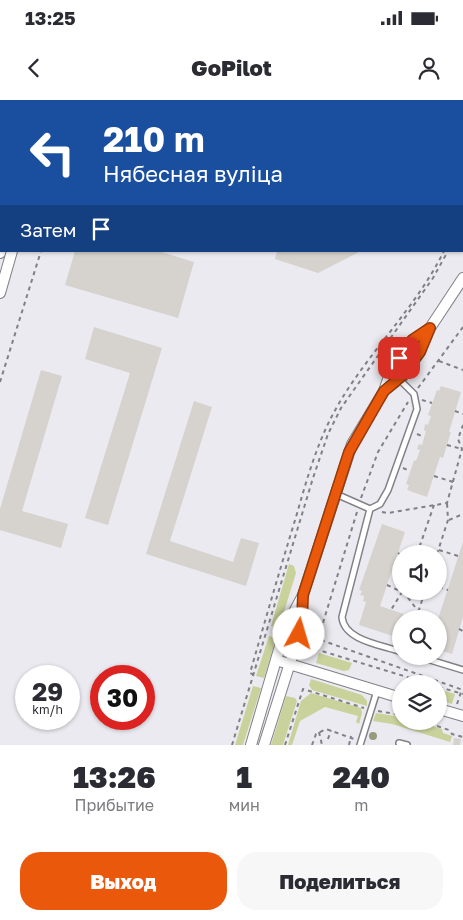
<!DOCTYPE html>
<html lang="ru">
<meta charset="utf-8">
<style>
body{margin:0;font-family:"Golos Text",sans-serif;background:#f7f7f7;color:#2b2b33;height:100vh;display:flex;flex-direction:column;font-size:19px;white-space:nowrap}
*{box-sizing:border-box;margin:0}
p{font-size:16px;color:#7c7c81}
.icon{flex:none;width:28px;height:28px;fill:none;stroke:currentColor;stroke-width:2;stroke-linecap:round;stroke-linejoin:round}
.map{position:relative;height:645px;overflow:hidden}
.sheet{display:flex;flex-direction:column;background:#fff;flex:1}
.sheet>*{flex:none}
.top-card{position:absolute;left:0px;top:0px;width:464px;height:152px;box-shadow:0 1px 4px #0004;background:#1a4fa0;color:#fff;overflow:hidden}
.tools{position:absolute;left:392px;top:445px;display:grid;gap:10px}
.tools a{display:grid;place-items:center;width:55px;height:55px;border-radius:50%;background:#fff;box-shadow:0 1px 4px #0004;font-size:25px}
.speed{position:absolute;left:15px;top:565px;display:flex;gap:10px;font-size:25px;font-weight:700;text-align:center}
.speed>*{display:grid;place-content:center;width:65px;height:65px;border-radius:50%;background:#fff;box-shadow:0 1px 4px #0004;line-height:1}
.speed small{font-size:12px;font-weight:400}
.speed .limit{border:8px solid #d22;background:#fff;color:#111}
.pin{position:absolute;display:grid;place-items:center;width:42px;height:42px;color:#fff;margin:-21px;border-radius:10px;box-shadow:0 2px 8px #0006}
.me{position:absolute;width:55px;margin:-28px;rotate:6deg;stroke-linejoin:round;filter:drop-shadow(0 0 4px #0008)}
.turn{display:flex;align-items:center;gap:18px;height:105px;padding:0 20px;font-size:22px}
.turn .icon{width:65px;height:65px;stroke-width:2.5}
.turn b{display:block;font-size:35px;line-height:42px}
.then{display:flex;align-items:center;height:48px;padding:0 20px;background:#0003;gap:10px;font-size:19px}
.eta{display:flex;justify-content:space-evenly;align-items:center;height:85px;text-align:center}
.eta b{font-size:30px;font-weight:800;line-height:35px}
.button{display:flex;gap:10px;margin-top:auto;padding:10px 20px}
.button a{flex:1;height:58px;border-radius:20px;background:#ea580c;color:#fff;font-size:20px;font-weight:800;line-height:58px;text-align:center}
.button a+a{background:#f7f7f7;color:#2b2b33}
.status{display:flex;justify-content:space-between;align-items:center;height:35px;padding:0 25px;background:#fff;direction:ltr}
.status svg{height:14px;fill:currentColor}
header{display:flex;justify-content:space-between;align-items:center;height:65px;padding:0 20px;background:#fff;font-size:22px;font-weight:800}
.map>svg:first-child{display:block}
.green{fill:#c9d29a}
.building{fill:#d6d2cd}
.lines{fill:none;stroke-linecap:round;stroke-linejoin:round}
.service-casing{stroke:#828187;stroke-width:8}
.minor-casing{stroke:#828187;stroke-width:12}
.path{stroke:#818084;stroke-width:2;stroke-dasharray:4 4;stroke-linecap:butt}
.service{stroke:#fff;stroke-width:5}
.minor{stroke:#fff;stroke-width:10}
.tree{fill:#979a7c}
.route-casing{stroke:#983908;stroke-width:12}
.route{stroke:#ea580c;stroke-width:9}
</style>
<div class="status"><b>13:25</b><svg viewBox="0 0 49 12"><path d="M0 12V9h3v3zM5 12V6h3v6zM10 12V3h3v9zM15 12V0h3v12zM26 1h20v11H26zM47 4h2v5h-2z"/></svg></div>
<header><svg class="icon" aria-label="back" viewBox="0 0 24 24"><path d="M15 5l-7 7 7 7"/></svg>GoPilot<svg class="icon" aria-label="person" viewBox="0 0 24 24"><circle cx="12" cy="8" r="4"/><path d="M4 21q1-7 8-7t8 7"/></svg></header>
<div class="map">
<svg width="463" height="645" viewBox="0 0 463 645">
<rect width="100%" height="100%" fill="#ebeaf0"/>
<path class="green" d="M289,464L294,466L296,473L279,528L271,526Z
M269,536L276,538L264,578L256,576Z
M319,553L352,563L349,570L344,571L316,563Z
M311,579L362,595L367,601V606L312,590L309,585Z
M253,586L261,588L243,645H235Z
M439,589L455,594L452,604L439,600Z
M311,593L361,608L362,613L359,624L356,622L358,616L325,607L300,621L292,645H288L301,601Z
M286,596L295,598L297,601L283,645H271Z
M376,613L401,617V621H416L442,629L443,633L452,636L450,642L392,624L373,621Z"/>
<path class="building" d="M75,151H158L194,162L178,218L65,185Z
M277,151H361L318,173L275,159Z
M94,227L162,248L108,425L85,418L130,273L85,259Z
M41,270L62,276L22,411L68,424L61,448L0,430V409Z
M441,286L461,292L449,332H451L443,358L440,357L427,397L407,390L409,385L406,384L414,360L416,361L420,350L417,349L419,344L422,345L426,331L424,330L425,324L428,325L431,316L428,315L437,290L439,291Z
M194,301L212,307L170,441L233,462L241,438L259,443L246,486L146,454Z
M382,424L405,432L380,506L404,514L396,537L359,525L366,502L363,501L364,496L360,495L362,491L359,490Z
M463,442V517L452,554L439,550L438,519Z
M454,638L461,639L460,645H453Z"/>
<g class="lines">
<defs>
<path id="service" d="M399,279L414,294L417,309L388,390L380,404L370,409L342,517C344,541 383,545 401,552
M336,394L370,409
M417,556L463,570
M399,643L407,645
M360,645L377,591"/>
<path id="minor" d="M45,1V0
M57,1V0
M0,153L1,149
M0,193L12,151
M385,290L403,276L420,252L430,228L463,178
M276,560L401,598
M439,609L463,616
M251,645L285,529L303,495L352,344L384,291L393,265L409,244L430,228
M264,645L302,525V498"/>
</defs>
<use href="#service" class="service-casing"/>
<use href="#minor" class="minor-casing"/>
<path class="path" d="M30,1L31,0
M87,1V0
M462,96L463,95
M0,105L1,101
M462,111L463,109
M0,115L1,111
M439,261L463,270
M0,282L41,151
M418,288L463,227
M422,300L432,303
M455,311L463,314
M417,334L424,337
M447,345L462,349
M403,368L410,371
M434,376L453,382
M361,398L378,352L408,302
M357,412L318,539L463,590
M382,412L388,413L447,403L462,349L458,339L463,325
M449,420L463,414
M439,450L458,456
M398,453L401,455
M417,454L434,405
M437,454L448,420L447,403
M387,485L402,492L391,510
M439,487L448,490
M403,491L418,511
M418,516L428,519
M416,519L425,491
M459,529L463,531
M315,549L430,584
M254,575L250,573C265,521 280,469 296,417C306,382 316,346 333,314C364,256 415,210 444,151
M439,587L463,594
M457,604L462,589
M378,611L401,615
M422,621L449,630L452,634L463,637
M319,632L322,645
M328,639L331,630
M232,645L313,378L328,334L341,308L433,178L448,151
M285,645L303,589L364,608
M312,645L316,634L326,629L354,639
M349,645L351,636"/>
<use href="#service" class="service"/>
<use href="#minor" class="minor"/>
</g>
<circle class="tree" cx="373" cy="636" r="4"/>
<g class="lines">
<defs>
<path id="route" d="M299,534L302,520L303,495L349,352L384,291L402,276L420,252L430,228L412,240L399,258"/>
</defs>
<use href="#route" class="route-casing"/>
<use href="#route" class="route"/>
</g>
</svg>
<div class="tools">
<a><svg class="icon" aria-label="sound" viewBox="0 0 24 24"><path d="M4 9h4l5-4v14l-5-4H4zM17 9q2 3 0 6"/></svg></a>
<a><svg class="icon" aria-label="search" viewBox="0 0 24 24"><circle cx="10" cy="10" r="6"/><path d="M15 15l6 6"/></svg></a>
<a><svg class="icon" aria-label="layers" viewBox="0 0 24 24"><path d="M12 4l9 5-9 5-9-5zM3 14l9 5 9-5"/></svg></a>
</div>
<div class="speed"><div>29<small>km/h</small></div><div class="limit">30</div></div>
<div class="pin" style="left:399px;top:258px;background:#d93025"><svg class="icon" aria-label="arrive" viewBox="0 0 24 24"><path d="M6 21V4h12l-3 4 3 4H6"/></svg></div>
<svg class="me" style="left:299px;top:534px" viewBox="-20 -20 40 40"><circle r="19" fill="#fff"/><path d="M0-13L10 11 0 6-10 11z" fill="#ea580c"/></svg>
<div class="top-card">
<div class="turn"><svg class="icon" aria-label="left" viewBox="0 0 24 24"><path d="M17 20v-9H6M10 6l-5 5 5 5"/></svg><div><b>210 m</b>Нябесная вуліца</div></div>
<div class="then">Затем<svg class="icon" aria-label="arrive" viewBox="0 0 24 24"><path d="M6 21V4h12l-3 4 3 4H6"/></svg></div>
</div>
</div>
<section class="sheet">
<div class="eta">
<div><b>13:26</b><p>Прибытие</p></div>
<div><b>1</b><p>мин</p></div>
<div><b>240</b><p>m</p></div>
</div>
<div class="button"><a>Выход</a><a>Поделиться</a></div>
</section>
